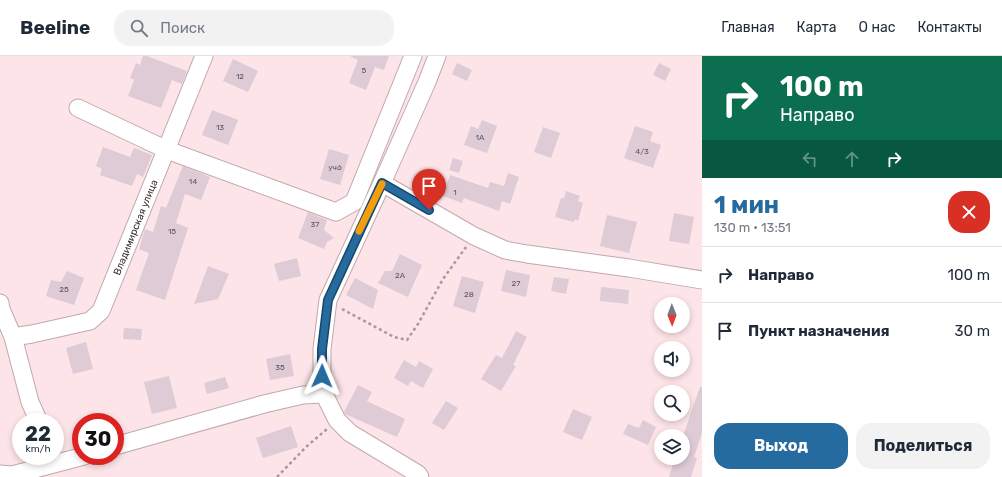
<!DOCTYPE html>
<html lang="ru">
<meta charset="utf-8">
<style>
body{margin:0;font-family:Rubik,sans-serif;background:#f2f2f3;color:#1f2937;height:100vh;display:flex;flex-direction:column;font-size:15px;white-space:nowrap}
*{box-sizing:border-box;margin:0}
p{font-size:13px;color:#747a83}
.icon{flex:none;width:22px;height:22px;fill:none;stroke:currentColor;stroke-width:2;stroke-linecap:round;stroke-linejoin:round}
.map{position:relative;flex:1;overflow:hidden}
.details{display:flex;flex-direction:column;background:#fff;width:300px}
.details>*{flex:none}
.hud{background:#0b6e4f;color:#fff;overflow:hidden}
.needle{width:26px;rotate:179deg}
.controls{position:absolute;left:654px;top:241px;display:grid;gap:8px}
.controls a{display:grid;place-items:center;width:36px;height:36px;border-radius:50%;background:#fff;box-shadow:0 2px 6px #0003;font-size:20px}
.speed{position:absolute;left:12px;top:357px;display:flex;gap:8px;font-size:20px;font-weight:700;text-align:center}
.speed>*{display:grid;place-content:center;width:52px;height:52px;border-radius:50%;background:#fff;box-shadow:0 2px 6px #0003;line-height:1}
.speed small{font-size:10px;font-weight:400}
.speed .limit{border:6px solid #d22;background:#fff;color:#111}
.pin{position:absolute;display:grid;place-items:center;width:34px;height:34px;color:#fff;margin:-41px -17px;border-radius:50% 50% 50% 0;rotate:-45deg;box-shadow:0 0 4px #0007}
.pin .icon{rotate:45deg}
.me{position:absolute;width:44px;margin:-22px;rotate:1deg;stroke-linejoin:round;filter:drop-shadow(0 0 3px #0008)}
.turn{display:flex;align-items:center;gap:14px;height:84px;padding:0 12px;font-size:18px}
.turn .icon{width:52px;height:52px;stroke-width:2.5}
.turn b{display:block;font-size:28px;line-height:34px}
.lanes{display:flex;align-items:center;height:38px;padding:0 12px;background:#0003;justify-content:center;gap:20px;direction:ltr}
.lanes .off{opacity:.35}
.round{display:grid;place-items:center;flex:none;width:42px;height:42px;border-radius:16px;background:#f2f2f3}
.overview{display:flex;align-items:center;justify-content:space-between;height:68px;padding:0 12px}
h1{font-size:24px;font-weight:700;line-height:30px;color:#266ba0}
.primary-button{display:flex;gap:8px;margin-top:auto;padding:8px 12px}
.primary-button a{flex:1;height:46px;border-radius:16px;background:#266ba0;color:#fff;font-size:16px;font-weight:700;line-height:46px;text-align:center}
.primary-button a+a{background:#f2f2f3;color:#1f2937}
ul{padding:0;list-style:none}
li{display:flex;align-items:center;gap:12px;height:56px;padding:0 12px;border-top:1px solid #e0e1e3}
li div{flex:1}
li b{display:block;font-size:15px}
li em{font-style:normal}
header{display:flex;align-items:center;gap:24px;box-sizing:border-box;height:56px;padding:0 20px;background:#fff;border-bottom:1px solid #e0e1e3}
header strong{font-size:19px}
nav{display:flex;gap:22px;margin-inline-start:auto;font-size:14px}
.search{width:280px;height:36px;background:#f2f2f3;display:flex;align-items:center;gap:10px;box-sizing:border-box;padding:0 14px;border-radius:16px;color:#747a83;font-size:15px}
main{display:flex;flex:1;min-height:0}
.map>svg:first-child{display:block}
.building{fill:#decbd6}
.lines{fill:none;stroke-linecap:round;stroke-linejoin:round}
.minor-casing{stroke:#c0a9ad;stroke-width:19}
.path{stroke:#aa989b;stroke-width:2.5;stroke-dasharray:3 3;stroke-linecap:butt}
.minor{stroke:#fff;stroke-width:17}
.route-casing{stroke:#194668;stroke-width:10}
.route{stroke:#266ba0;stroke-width:7}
.slow{stroke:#f59e0b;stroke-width:7}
.labels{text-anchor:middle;stroke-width:3;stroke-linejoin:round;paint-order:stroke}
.number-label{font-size:8px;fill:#5f5457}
.street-label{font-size:10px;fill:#352c2d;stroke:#fff}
</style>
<header>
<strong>Beeline</strong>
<div class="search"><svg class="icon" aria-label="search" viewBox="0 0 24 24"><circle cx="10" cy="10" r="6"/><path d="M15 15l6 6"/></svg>Поиск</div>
<nav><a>Главная</a><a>Карта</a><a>О нас</a><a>Контакты</a></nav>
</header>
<main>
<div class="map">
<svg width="702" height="421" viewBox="0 0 702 421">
<rect width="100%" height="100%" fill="#fce4e8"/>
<path class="building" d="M143,0H147L187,15L182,28L172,24L161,52L128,40L134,24L130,22L136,7L140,9Z
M350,0H389L384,14L375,11L366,34L349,27L358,4Z
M233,3L258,15L248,36L223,25Z
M457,7L472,14L467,25L452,18Z
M659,7L671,13L665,25L653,19Z
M212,54L238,64L228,89L202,79Z
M482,64L497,70L487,97L464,89L471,70L478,73Z
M635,70L653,76L650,85L661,89L653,112L624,102Z
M543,71L560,77L551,102L534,96Z
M103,91L130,101L134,92L152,99L143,121L137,118L132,130L100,119L102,113L96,110Z
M329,93L349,99L340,129L320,123Z
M453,102L463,105L459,117L449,114Z
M183,110L210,121L201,144L185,138L176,167L188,172L165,244L136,234L149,197L139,193L145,173L153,176L161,150L166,152Z
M508,117L519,121L510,148L502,145L499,155L464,142L462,147L443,140L450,119L488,132L490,126L504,130Z
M566,135L580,140L578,145L583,147L578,165L575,163L574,166L555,161L561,142H564Z
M308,156L327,164L324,174L334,182L327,186L324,193L298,182Z
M674,157L694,161L689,188L669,185Z
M607,159L637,166L629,197L600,190Z
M400,198L422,209L408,241L378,227L385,215H392Z
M297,202L301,220L279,225L274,208Z
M208,210L229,218L218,243L194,248Z
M506,214L530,219L526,241L501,235Z
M67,215L84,222L74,249L46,240L51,224L61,226Z
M462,220L484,226L475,257L453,250Z
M554,221L569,223L566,238L551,235Z
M355,222L378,234L373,253L346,239Z
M601,231L629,234L628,248L600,245Z
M124,272L142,273L141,284L123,283Z
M516,275L527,281L513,309L516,310L501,335L481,323L496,299L502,302Z
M86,286L93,313L73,318L66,292Z
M290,298L294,320L270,324L266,303Z
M404,304L416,311L419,305L433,313L423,332L411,325L408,330L394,322Z
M169,320L177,352L152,358L144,326Z
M225,321L229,332L207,338L204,327Z
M358,329L372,336L367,345L405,363L397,381L345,358L344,356Z
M700,331H702V377L694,401L697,402L691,421H669L675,402H683V380Z
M446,345L458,352L444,374L432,367Z
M573,353L592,361L582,384L563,376Z
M643,364L656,371L648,389L623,378L628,368L639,372Z
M291,370L298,391L263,402L256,382Z"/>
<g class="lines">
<defs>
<g id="minor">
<path d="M437,0L427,26L382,127L474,180L505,194L527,198L629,212L702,224"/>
<path d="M78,52L167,94L336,156L354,146L413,0"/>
<path d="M382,127L328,244L322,293V320L324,338L337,364L350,377L418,418L420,421"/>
<path d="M0,247L1,253L13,281L30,346L39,366"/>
<path id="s1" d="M13,281L32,278L90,265L101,255L204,0"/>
<path d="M115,390L264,348L303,339L324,338"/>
<path d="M0,418L12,419L84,400"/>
</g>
</defs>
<use href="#minor" class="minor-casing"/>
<path class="path" d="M342,253L394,281L407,284L418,268L443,223L466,191
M277,421L306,391L327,373"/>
<use href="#minor" class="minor"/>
</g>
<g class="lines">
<defs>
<path id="route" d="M322,320V293L328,244L382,127L429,154"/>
</defs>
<use href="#route" class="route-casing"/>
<use href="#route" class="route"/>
<path class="slow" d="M359,175L382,128"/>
</g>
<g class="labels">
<g class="number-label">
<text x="364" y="17">5</text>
<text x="240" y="23">12</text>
<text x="220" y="74">13</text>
<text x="480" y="84">1А</text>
<text x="642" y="98">4/3</text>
<text x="335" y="114">уч6</text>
<text x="193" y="128">14</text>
<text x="455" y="139">1</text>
<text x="315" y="171">37</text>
<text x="172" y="178">15</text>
<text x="400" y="222">2А</text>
<text x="516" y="230">27</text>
<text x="64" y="236">25</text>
<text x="469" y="241">28</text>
<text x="280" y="314">35</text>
</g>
<g class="street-label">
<text dy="4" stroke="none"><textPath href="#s1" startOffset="184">Владимирская улица</textPath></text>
</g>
</g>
</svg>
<div class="controls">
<a><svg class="needle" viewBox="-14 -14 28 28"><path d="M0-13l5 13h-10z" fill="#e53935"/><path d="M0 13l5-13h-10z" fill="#747a83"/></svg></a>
<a><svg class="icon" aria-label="sound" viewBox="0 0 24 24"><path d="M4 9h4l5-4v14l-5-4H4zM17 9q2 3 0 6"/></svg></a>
<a><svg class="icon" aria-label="search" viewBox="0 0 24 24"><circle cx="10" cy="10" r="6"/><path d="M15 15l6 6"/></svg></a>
<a><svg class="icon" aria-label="layers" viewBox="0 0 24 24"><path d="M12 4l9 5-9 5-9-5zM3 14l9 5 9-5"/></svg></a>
</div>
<div class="speed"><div>22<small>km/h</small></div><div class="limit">30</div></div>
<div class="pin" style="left:429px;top:154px;background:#d93025"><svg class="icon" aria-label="arrive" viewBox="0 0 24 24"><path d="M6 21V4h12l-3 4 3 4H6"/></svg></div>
<svg class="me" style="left:322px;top:320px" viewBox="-20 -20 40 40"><path d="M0-17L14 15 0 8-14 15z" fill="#266ba0" stroke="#fff" stroke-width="4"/></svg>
</div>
<section class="details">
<div class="hud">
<div class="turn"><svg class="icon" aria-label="right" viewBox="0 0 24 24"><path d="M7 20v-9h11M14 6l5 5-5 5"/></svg><div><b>100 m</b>Направо</div></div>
<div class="lanes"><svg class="icon off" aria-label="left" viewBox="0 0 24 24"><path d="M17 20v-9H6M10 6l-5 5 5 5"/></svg><svg class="icon off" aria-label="ahead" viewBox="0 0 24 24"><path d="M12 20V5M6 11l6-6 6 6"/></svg><svg class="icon" aria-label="right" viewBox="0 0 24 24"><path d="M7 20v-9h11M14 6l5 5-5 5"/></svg></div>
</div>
<div class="overview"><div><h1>1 мин</h1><p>130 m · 13:51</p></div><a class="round" style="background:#d93025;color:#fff"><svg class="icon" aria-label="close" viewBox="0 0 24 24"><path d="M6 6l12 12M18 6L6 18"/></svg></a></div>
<ul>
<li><svg class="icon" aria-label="right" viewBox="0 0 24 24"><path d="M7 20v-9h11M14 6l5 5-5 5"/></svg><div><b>Направо</b></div><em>100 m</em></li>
<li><svg class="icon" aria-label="arrive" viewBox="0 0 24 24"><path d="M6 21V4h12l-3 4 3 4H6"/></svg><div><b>Пункт назначения</b></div><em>30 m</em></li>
</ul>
<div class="primary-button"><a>Выход</a><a>Поделиться</a></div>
</section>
</main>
